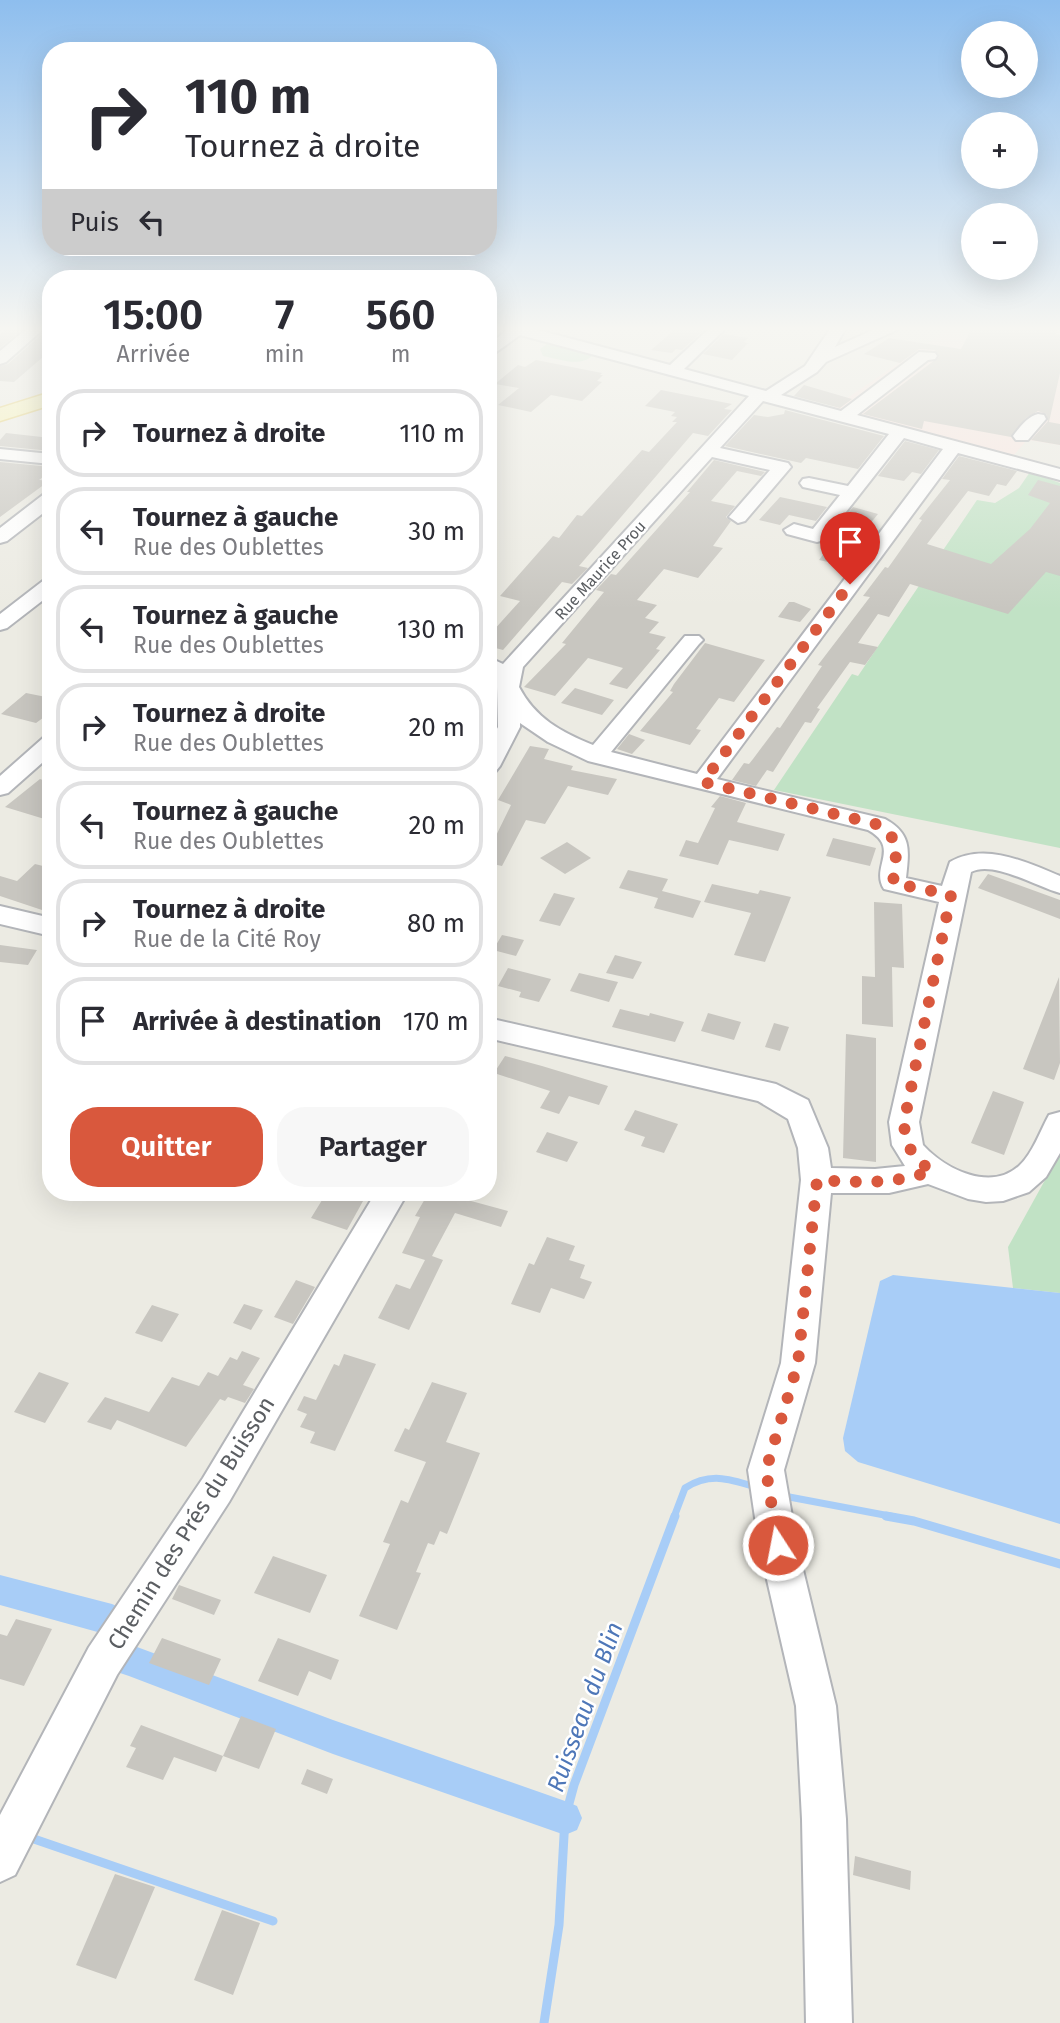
<!DOCTYPE html>
<html lang="fr">
<meta charset="utf-8">
<style>
body{margin:0;font-family:"Fira Sans",sans-serif;background:#f7f7f7;color:#2b2b33;height:100vh;display:flex;flex-direction:column;font-size:26px;white-space:nowrap}
*{box-sizing:border-box;margin:0}
p{font-size:23px;color:#7c7c81}
.icon{flex:none;width:38px;height:38px;fill:none;stroke:currentColor;stroke-width:2;stroke-linecap:round;stroke-linejoin:round}
.map{position:relative;flex:1;overflow:hidden}
.side{position:absolute;left:42px;top:270px;width:455px;height:931px;display:flex;flex-direction:column;background:#fff;border-radius:28px;box-shadow:0 7px 28px #0002}
.side>*{flex:none}
.hud{position:absolute;left:42px;top:42px;width:455px;height:214px;border-radius:28px;box-shadow:0 7px 28px #0002;background:#fff;color:#2b2b33;overflow:hidden}
.controls{position:absolute;left:961px;top:21px;display:grid;gap:14px}
.controls a{display:grid;place-items:center;width:77px;height:77px;border-radius:50%;background:#fff;box-shadow:0 7px 28px #0002;font-size:35px}
.pin{position:absolute;display:grid;place-items:center;width:60px;height:60px;color:#fff;margin:-72px -30px;border-radius:50% 50% 50% 0;rotate:-45deg;box-shadow:0 0 7px #0007}
.pin .icon{rotate:45deg}
.me{position:absolute;width:77px;margin:-38px;rotate:349deg;stroke-linejoin:round;filter:drop-shadow(0 0 5px #0008)}
.turn{display:flex;align-items:center;gap:24px;height:147px;padding:0 28px;font-size:32px}
.turn .icon{width:91px;height:91px;stroke-width:2.5}
.turn b{display:block;font-size:49px;line-height:60px}
.then{display:flex;align-items:center;height:66px;padding:0 28px;background:#0003;gap:14px;font-size:26px}
.eta{display:flex;justify-content:space-evenly;align-items:center;height:119px;text-align:center}
.eta b{font-size:42px;font-weight:600;line-height:49px}
.primary-button{display:flex;gap:14px;margin-top:auto;padding:14px 28px}
.primary-button a{flex:1;height:80px;border-radius:28px;background:#d9583d;color:#fff;font-size:28px;font-weight:600;line-height:80px;text-align:center}
.primary-button a+a{background:#f7f7f7;color:#2b2b33}
ul{padding:0;list-style:none}
li{display:flex;align-items:center;gap:21px;height:88px;margin:0 14px 10px;padding:0 14px;border:4px solid #e1e1e2;border-radius:28px}
li div{flex:1}
li b{display:block;font-size:26px}
li em{font-style:normal}
.map>svg:first-child{display:block}
.medical{fill:#f8e5e0}
.green{fill:#c1e2c5}
.water{fill:#a8cdf7}
.lines{fill:none;stroke-linecap:round;stroke-linejoin:round}
.stream-far1{stroke:#a8cdf7;stroke-width:7}
.stream{stroke:#a8cdf7;stroke-width:9}
.canal{fill:#a8cdf7;fill-rule:evenodd}
.building{fill:#c8c6c0}
.minor-casing{stroke:#b3b5b9;stroke-width:4}
.major-casing{stroke:#e4cd64;stroke-width:3}
.minor{fill:#fff;fill-rule:evenodd}
.major{fill:#f7f3ad;fill-rule:evenodd}
.route{stroke:#d9583d;stroke-width:12;stroke-dasharray:0 21.6}
.labels{text-anchor:middle;stroke-width:5;stroke-linejoin:round;paint-order:stroke}
.far-street-label{font-size:16px;fill:#5b5e62;stroke:#fff}
.near-street-label{font-size:23px;fill:#5b5e62;stroke:#fff}
.near-water-label{font-size:24px;font-style:italic;fill:#4e77b8;stroke:#fff}
</style>
<div class="map">
<svg width="1060" height="2023" viewBox="0 0 1060 2023">
<rect width="100%" height="100%" fill="#ecebe3"/>
<path class="medical" d="M953,326H1060V445L1027,440L1013,456L831,409Z"/>
<path class="green" d="M548,343L593,355C580,368 560,359 543,356L540,349Z
M1030,472L1060,483V848L774,790L852,674L858,676L977,500L995,503L1019,488Z
M1060,1153V1293L1013,1288L1008,1247Z"/>
<path class="water" d="M893,1275L1060,1293V1524L858,1462L845,1451L843,1438L880,1281Z"/>
<g class="lines">
<path class="stream-far1" d="M784,1496L895,1517
M674,1517L685,1488C710,1472 730,1479 756,1487"/>
<path class="stream" d="M886,1516L914,1521L1060,1564
M34,1839L273,1921
M544,2023L559,1925L565,1818L574,1785L675,1516"/>
<path class="canal" d="M0,1575L112,1604L123,1609L128,1620L123,1631L112,1636L0,1605Z
M129,1644L333,1720L565,1801L577,1806L582,1818L577,1830L565,1835L333,1754L129,1676L117,1672L113,1660L117,1648Z"/>
</g>
<path class="building" d="M9,326H26L0,348V335Z
M51,326V350L14,382L0,381V366L8,364Z
M679,326L703,331L682,350L676,349L672,353L651,350Z
M977,326H1059L1056,334L1060,335V373L1049,422L1060,424V445L1031,440L1048,421L1046,414L1038,411L1026,418L1011,437L924,421L922,429L863,414L939,357L935,350L919,349L900,363L864,354L889,338L961,349L972,328Z
M724,334L748,338L744,342L748,343L732,360L703,354Z
M536,360L602,373L600,375H603L597,381L602,382L582,401L551,395L531,412L498,405L519,388L495,384L518,365L525,367Z
M804,385L852,399L840,408L794,396Z
M661,390L732,404L724,409L732,410L708,436L693,433L579,566L588,568L572,584L562,582L503,650L488,646V639L496,631H493L520,601L500,596L553,536L559,538L577,515L582,516L642,450L649,452L677,422H672L677,417L671,416L675,412L645,406Z
M785,410L884,436L858,469L806,458L801,463L725,446L754,415L768,417L784,414Z
M6,433L51,438V451L0,446V440Z
M905,441L939,450L921,474L912,472L904,481L878,476Z
M959,456L1017,471L1006,486L997,484L989,496L968,491L927,544L991,564L1030,529L1050,503L1028,495L1038,480L1060,486V576L1046,572L1008,614L910,584L889,617L878,614L858,643L878,647L865,665L850,662L817,708L820,709L811,723L805,722L773,772L767,770L756,786L732,780L744,763L749,764L753,759L777,727L780,728L822,666L818,665L870,597L863,596L885,567L888,568L922,520L919,519L950,480L942,479Z
M714,460L765,472L761,476L737,471L711,501L735,506L726,517L731,521L713,546L723,548L698,578L664,569L637,600L657,605L645,618L659,622L649,633L666,637L656,649L660,650L627,689L609,684L623,668L588,658L555,696L524,687L566,644L562,643L604,592L596,590L611,574L616,575L690,492H687Z
M0,462L51,467V471L39,480L49,481L0,517Z
M780,497L827,507L816,521L789,515L780,525L759,520Z
M853,507L878,514L837,564L819,560L833,541L827,540Z
M789,602H794L811,609L800,622L778,617Z
M705,643L765,660L734,702L719,698L696,729L701,730L690,745L640,731L673,692L670,691L674,684Z
M575,688L614,700L602,715L561,703Z
M26,693L51,698V712L36,723L1,714Z
M629,734L645,740L632,754L617,749Z
M530,746L549,749L544,759L573,766L571,770L617,779L608,795L568,786L545,824L526,820L502,866L488,863V852L511,805L498,800Z
M40,779L51,783V821L5,807Z
M720,796L746,803L737,822L785,834L778,851L729,840L718,865L679,856L686,840L698,843L715,808L711,807Z
M833,838L876,848L870,866L826,856Z
M567,842L591,858L565,874L540,858Z
M35,864L51,868V913L0,896V876L17,881Z
M628,870L668,879L662,891L701,901L693,918L654,908L658,898L619,888Z
M988,874L1060,900V919L978,888Z
M712,884L758,894L760,890L791,897L765,962L734,955L751,913L704,902Z
M554,893L575,898L560,926L539,921Z
M874,902L902,904L904,968L892,967L893,1027L862,1024V976L875,977Z
M502,935L524,940L516,956L493,950Z
M0,945L37,950L28,965L0,962Z
M615,955L642,962L633,979L606,973Z
M508,968L551,979L539,1002L519,997L521,992L498,986Z
M579,973L618,982L609,1002L570,991Z
M1059,977L1060,1063L1054,1080L1023,1069Z
M620,1009L649,1016L650,1013L684,1022L675,1042L612,1027Z
M708,1013L741,1022L734,1040L701,1031Z
M774,1023L789,1027L780,1051L765,1047Z
M846,1034L876,1038V1162L843,1158Z
M505,1056L542,1066L608,1086L599,1105L569,1096L559,1114L540,1108L550,1091L494,1073Z
M993,1091L1024,1102L1004,1155L971,1143Z
M635,1110L678,1124L664,1153L641,1146L645,1137L624,1130Z
M547,1132L578,1142L567,1162L536,1152Z
M327,1192H368L347,1230L311,1218Z
M429,1192H438L508,1211L501,1227L455,1213L432,1256L443,1260L409,1330L378,1318L396,1284L410,1289L425,1260L402,1253L420,1217L415,1216Z
M547,1237L575,1246L569,1260L585,1265L580,1278L592,1282L584,1299L551,1288L540,1313L511,1304L529,1263L534,1265Z
M296,1280L315,1287L293,1324L274,1317Z
M244,1304L263,1310L251,1330L233,1323Z
M152,1305L179,1314L162,1342L135,1333Z
M242,1351L260,1358L243,1385L254,1389L245,1403L228,1397L225,1401L220,1399L186,1447L117,1420L111,1430L87,1422L105,1397L149,1412L172,1377L199,1386L208,1372L218,1376L230,1357L237,1360Z
M344,1354L376,1364L335,1451L310,1443L315,1432L300,1427L307,1414L297,1410L304,1396L316,1400L334,1364L339,1366Z
M39,1372L69,1383L45,1423L14,1412Z
M432,1382L467,1393L446,1442L480,1453L447,1534L440,1531L434,1545L428,1543L416,1572L421,1573L397,1630L359,1616L390,1544L383,1542L401,1500L408,1503L426,1462L394,1451L405,1428L409,1430Z
M273,1556L327,1575L310,1613L254,1593Z
M179,1585L221,1600L214,1615L172,1599Z
M16,1619L52,1629L24,1686L0,1679V1634L7,1636Z
M162,1638L221,1659L209,1685L149,1663Z
M278,1638L339,1660L331,1680L309,1671L298,1696L258,1681Z
M241,1716L276,1729L259,1769L223,1756Z
M141,1725L223,1756L216,1772L174,1757L163,1780L126,1767L136,1748L130,1746Z
M307,1769L333,1779L327,1794L301,1784Z
M855,1856L911,1871L910,1890L853,1875Z
M115,1874L155,1887L116,1979L76,1965Z
M222,1910L260,1923L233,1995L194,1980Z"/>
<g class="lines">
<defs>
<path id="minor" d="M30,326H47L6,362L0,364V351Z
M499,326H523L670,365L712,326H728L684,369L766,391L805,366L832,326H847L835,347L882,326H901L899,329L826,362L817,372L781,395L841,411L919,352L935,353L937,356L935,359L928,360L857,415L1060,469V480L958,453L717,779L885,819C912,834 909,850 906,878L942,886L950,862C985,842 1026,862 1060,876V893C1037,887 993,860 971,872L919,1122L923,1145C945,1169 990,1192 1019,1166C1033,1153 1040,1131 1049,1115L1060,1112V1153L1046,1177L1029,1192L1003,1201L986,1202L968,1199L928,1184L889,1193H831L815,1363L784,1470L797,1545L836,1706L846,1819L852,2023H806L802,1819L796,1706L759,1545L748,1470L781,1363L801,1180L798,1148L788,1119L758,1101L488,1038V1018L776,1084L808,1100L828,1148L831,1168L875,1169L905,1166L892,1145L889,1122L939,902L884,889C870,867 901,848 868,830L588,761L548,742L520,723V727L500,766L496,771L488,773V744L498,727L497,687L488,674V657L503,664L749,396L520,335L488,358V345L506,331ZM763,401L889,434L848,486L809,478L803,479L800,483L803,487L840,495L813,529L794,524L784,530L787,534L817,542L824,540L904,438L943,449L697,774L611,752L699,644L703,640L699,636H685L593,745C561,732 535,718 519,687L523,667L712,457L770,470L729,517L738,523L745,521L791,467L788,463L720,448Z
M1038,414L1044,415L1046,419L1028,440H1016L1013,436C1019,428 1028,416 1038,414Z
M0,449L51,454V464L0,459Z
M51,493V507L7,541L0,543V528L44,494Z
M51,578V594L7,628L0,630V614L44,580Z
M51,736V755L8,793L0,795V776L43,738Z
M0,906L51,918V936L0,924Z
M376,1192H408L229,1502L117,1675L15,1875L0,1882V1815L89,1647L203,1478Z"/>
<path id="major" d="M51,392V405L0,421V408Z"/>
</defs>
<use href="#minor" class="minor-casing"/>
<use href="#major" class="major-casing"/>
<use href="#minor" class="minor"/>
<use href="#major" class="major"/>
</g>
<linearGradient id="sky" x2="0" y2="1"><stop stop-color="#8ebeee"/><stop offset="0.54" stop-color="#f6f6f2"/><stop offset="1" stop-color="#f6f6f2" stop-opacity="0"/></linearGradient>
<rect width="1060" height="609" fill="url(#sky)"/>
<g class="lines">
<path class="route" d="M778,1545L766,1470L798,1363L817,1180C857,1182 893,1185 932,1171C913,1158 905,1146 904,1122L951,895L893,883L897,845L887,830L876,824L703,782L850,584"/>
</g>
<g class="labels">
<g class="far-street-label">
<text transform="translate(600 570) rotate(-48)" y="6">Rue Maurice Prou</text>
</g>
<g class="near-street-label">
<text transform="translate(191 1523) rotate(-58)" y="8">Chemin des Prés du Buisson</text>
</g>
<g class="near-water-label">
<text transform="translate(585 1707) rotate(-70)" y="8">Ruisseau du Blin</text>
</g>
</g>
</svg>
<div class="controls">
<a><svg class="icon" aria-label="search" viewBox="0 0 24 24"><circle cx="10" cy="10" r="6"/><path d="M15 15l6 6"/></svg></a>
<a>+</a>
<a>−</a>
</div>
<div class="pin" style="left:850px;top:584px;background:#d93025"><svg class="icon" aria-label="arrive" viewBox="0 0 24 24"><path d="M6 21V4h12l-3 4 3 4H6"/></svg></div>
<svg class="me" style="left:778px;top:1545px" viewBox="-20 -20 40 40"><circle r="17" fill="#d9583d" stroke="#fff" stroke-width="3"/><path d="M0-11L8 9 0 5-8 9z" fill="#fff"/></svg>
<div class="hud">
<div class="turn"><svg class="icon" aria-label="right" viewBox="0 0 24 24"><path d="M7 20v-9h11M14 6l5 5-5 5"/></svg><div><b>110 m</b>Tournez à droite</div></div>
<div class="then">Puis<svg class="icon" aria-label="left" viewBox="0 0 24 24"><path d="M17 20v-9H6M10 6l-5 5 5 5"/></svg></div>
</div>
<section class="side">
<div class="eta">
<div><b>15:00</b><p>Arrivée</p></div>
<div><b>7</b><p>min</p></div>
<div><b>560</b><p>m</p></div>
</div>
<ul>
<li><svg class="icon" aria-label="right" viewBox="0 0 24 24"><path d="M7 20v-9h11M14 6l5 5-5 5"/></svg><div><b>Tournez à droite</b></div><em>110 m</em></li>
<li><svg class="icon" aria-label="left" viewBox="0 0 24 24"><path d="M17 20v-9H6M10 6l-5 5 5 5"/></svg><div><b>Tournez à gauche</b><p>Rue des Oublettes</p></div><em>30 m</em></li>
<li><svg class="icon" aria-label="left" viewBox="0 0 24 24"><path d="M17 20v-9H6M10 6l-5 5 5 5"/></svg><div><b>Tournez à gauche</b><p>Rue des Oublettes</p></div><em>130 m</em></li>
<li><svg class="icon" aria-label="right" viewBox="0 0 24 24"><path d="M7 20v-9h11M14 6l5 5-5 5"/></svg><div><b>Tournez à droite</b><p>Rue des Oublettes</p></div><em>20 m</em></li>
<li><svg class="icon" aria-label="left" viewBox="0 0 24 24"><path d="M17 20v-9H6M10 6l-5 5 5 5"/></svg><div><b>Tournez à gauche</b><p>Rue des Oublettes</p></div><em>20 m</em></li>
<li><svg class="icon" aria-label="right" viewBox="0 0 24 24"><path d="M7 20v-9h11M14 6l5 5-5 5"/></svg><div><b>Tournez à droite</b><p>Rue de la Cité Roy</p></div><em>80 m</em></li>
<li><svg class="icon" aria-label="arrive" viewBox="0 0 24 24"><path d="M6 21V4h12l-3 4 3 4H6"/></svg><div><b>Arrivée à destination</b></div><em>170 m</em></li>
</ul>
<div class="primary-button"><a>Quitter</a><a>Partager</a></div>
</section>
</div>
